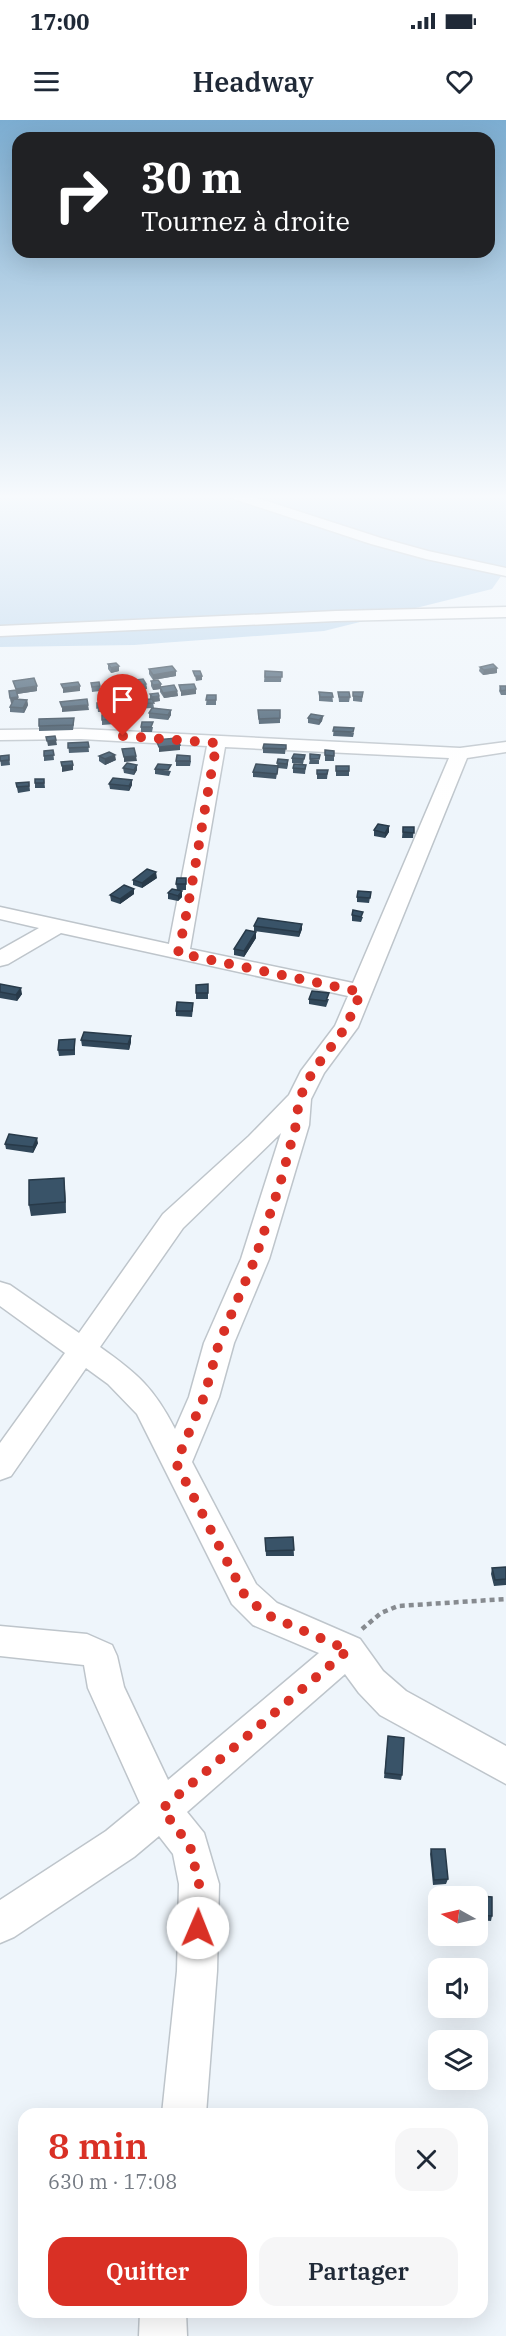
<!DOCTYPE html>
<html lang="fr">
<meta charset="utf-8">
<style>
body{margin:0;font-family:"IBM Plex Serif",serif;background:#f6f6f7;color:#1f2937;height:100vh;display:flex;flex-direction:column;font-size:22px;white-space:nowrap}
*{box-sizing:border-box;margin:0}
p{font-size:20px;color:#747a83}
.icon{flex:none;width:33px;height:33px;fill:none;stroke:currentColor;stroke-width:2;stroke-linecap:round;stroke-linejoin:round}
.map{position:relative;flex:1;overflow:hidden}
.drawer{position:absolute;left:18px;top:1988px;width:470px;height:210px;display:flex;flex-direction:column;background:#fff;border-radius:18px;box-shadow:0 6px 24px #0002}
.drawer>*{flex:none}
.top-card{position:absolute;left:12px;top:12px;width:483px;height:126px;border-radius:18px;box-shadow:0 6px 24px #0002;background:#202124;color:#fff;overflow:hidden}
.needle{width:39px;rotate:278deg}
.controls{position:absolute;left:428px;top:1766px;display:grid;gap:12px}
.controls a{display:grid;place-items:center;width:60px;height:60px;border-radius:12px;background:#fff;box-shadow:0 6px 24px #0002;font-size:30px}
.pin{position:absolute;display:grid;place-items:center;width:51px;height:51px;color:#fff;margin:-62px -26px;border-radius:50% 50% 50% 0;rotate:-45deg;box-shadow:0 0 6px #0007}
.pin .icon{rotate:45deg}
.me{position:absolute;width:66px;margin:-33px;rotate:1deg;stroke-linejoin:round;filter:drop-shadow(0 0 4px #0008)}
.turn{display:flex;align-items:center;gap:21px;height:126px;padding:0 30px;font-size:27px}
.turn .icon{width:78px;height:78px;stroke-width:2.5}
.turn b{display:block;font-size:42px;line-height:51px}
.round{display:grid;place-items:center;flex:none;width:63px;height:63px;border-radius:18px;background:#f6f6f7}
.summary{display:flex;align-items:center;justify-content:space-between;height:102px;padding:0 30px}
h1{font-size:36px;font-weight:600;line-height:45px;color:#d93025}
.primary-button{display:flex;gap:12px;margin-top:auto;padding:12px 30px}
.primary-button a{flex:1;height:69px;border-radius:18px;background:#d93025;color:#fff;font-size:24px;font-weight:600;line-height:69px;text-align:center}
.primary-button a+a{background:#f6f6f7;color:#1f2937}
.status{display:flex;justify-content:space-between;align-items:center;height:42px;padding:0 30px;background:#fff;direction:ltr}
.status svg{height:16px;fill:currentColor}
header{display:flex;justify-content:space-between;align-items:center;height:78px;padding:0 30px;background:#fff;font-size:27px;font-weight:600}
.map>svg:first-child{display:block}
.green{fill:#bdd7ed}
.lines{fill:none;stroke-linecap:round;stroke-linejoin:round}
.minor-casing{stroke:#bec5cb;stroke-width:3}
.path{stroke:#878b90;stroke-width:4.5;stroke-dasharray:5 4;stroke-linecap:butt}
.minor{fill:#fff;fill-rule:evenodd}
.wall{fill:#314759}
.shaded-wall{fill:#283a49}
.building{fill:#395368;stroke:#283a49;stroke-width:1.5}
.route{stroke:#d93025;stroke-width:10;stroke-dasharray:0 18}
</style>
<div class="status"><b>17:00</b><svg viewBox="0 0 49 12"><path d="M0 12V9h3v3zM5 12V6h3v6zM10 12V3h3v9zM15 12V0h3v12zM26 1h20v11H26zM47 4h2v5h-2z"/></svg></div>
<header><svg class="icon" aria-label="menu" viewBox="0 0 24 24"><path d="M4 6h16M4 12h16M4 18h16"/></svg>Headway<svg class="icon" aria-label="heart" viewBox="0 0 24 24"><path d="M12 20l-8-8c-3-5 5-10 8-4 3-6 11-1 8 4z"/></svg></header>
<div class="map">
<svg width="506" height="2216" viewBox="0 0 506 2216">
<rect width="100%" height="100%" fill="#eef5fb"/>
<path class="green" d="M0,375H506V449L492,469L324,511L134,525L0,527Z"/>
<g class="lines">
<defs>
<path id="minor" d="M229,375H248L381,418L428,431L506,448V456L426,439L371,424L231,378Z
M506,487V497L336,501L0,516V506L336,491Z
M81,609L460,628L506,622V632L467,638L358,907L324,953L311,979L309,1005L269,1139L234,1223L219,1277L192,1342L256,1464L277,1483L360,1519L383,1551L406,1571L506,1626V1664L380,1595L359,1573L345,1554L187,1692L204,1713L219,1764L217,1851L206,1994H162L177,1851L179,1764L173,1734L159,1716L134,1737L14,1817L0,1823V1780L106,1711L140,1683L88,1568L84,1545L0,1536V1506L87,1514L112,1525L117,1536L124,1567L168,1660L319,1533L253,1505L232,1484L137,1294L108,1264L86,1248L11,1356L0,1360V1323L65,1233L0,1186V1162L10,1165L79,1213L163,1094L249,1016L289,975L301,951L335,906L348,876L61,813L8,844L0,846V830L39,808L0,799V787L169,824L207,626L81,619L0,620V610ZM225,627L449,638L353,863L190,829ZM281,1013L241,1139L204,1223L189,1277L175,1309C154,1268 138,1254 100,1227L183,1108Z
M140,2192H186L187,2216H139Z"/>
</defs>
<use href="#minor" class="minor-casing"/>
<path class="path" d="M362,1509L381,1493L398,1486L506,1479"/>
<use href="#minor" class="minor"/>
</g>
<path class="wall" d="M108,544L119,551L111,553L108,549Z
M480,547L497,553L483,555L479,551Z
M149,549L176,551V556L153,560L149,554Z
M265,551L282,552L281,562H264Z
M13,561L37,571L17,574L18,579L27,580L28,585L24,593L10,592V587L12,583H11L9,571L16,570Z
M151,561L161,567L177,571L178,576L164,578L160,572V569L153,570L151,566Z
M122,562L146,564L147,569L126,572L122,567Z
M91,563L100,566V571L92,572Z
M500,566H506V575H501L499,571Z
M319,572L332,573L333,582L319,581Z
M338,572L350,577L349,582H339Z
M353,572H363L362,582L353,581Z
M150,574L159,576L160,581L153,582L154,588L171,595L168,600L149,598V593L152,588L136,589L134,580L150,579Z
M207,575H216V585H206Z
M97,583H106L107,592H98Z
M116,586L128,594L120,595L117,591Z
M258,590L280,598V603L259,604Z
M102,595H115V604L102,605Z
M323,596L322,601L319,605L308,603V598Z
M74,604L73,610L39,611V606Z
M141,607H153L152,612H141Z
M334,607L354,613L353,617L333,616Z
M88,622L89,632L69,633L68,623Z
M286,625L285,634L263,633V628Z
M53,630L54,640L44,641V631Z
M325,630L334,631V641H325Z
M9,635L10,645L1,646L0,636Z
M305,635L303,644L292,643V638Z
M99,636L116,640L105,645L99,641Z
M278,639L288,640V645L287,649L278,648L276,659L253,657V652L277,646Z
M310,639L319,640V644H309Z
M176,641H191L190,646H176Z
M306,645L305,654L293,653V648Z
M336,646L349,651V656H336Z
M123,648L137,650L134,655L124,653Z
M155,649L171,651L169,656L155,654Z
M317,650H328L327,659H317Z
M44,659L45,668H35V663Z
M132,660V665L129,671L110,669L109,664Z
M29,662L30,671L18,673L16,663Z
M403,707H414L413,718H402Z
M374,710L389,712L385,718L374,716Z
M157,758L142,768L133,765V760Z
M176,764H186V770H177Z
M371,772L369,783L357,782V777Z
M168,773L182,777L178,781L168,779Z
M134,774L120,784L111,781L110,775Z
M352,795L363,797L361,802L352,801Z
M254,806L302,809L299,817L254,811Z
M256,812V818L244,837L234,835V829Z
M0,864L22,874L17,881L0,878Z
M208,864V879H196V873Z
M309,879H329L326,887L309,884Z
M193,888L192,897L176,896V891Z
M131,916V922L129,930L82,926L81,920Z
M75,919V935L59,936L58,930Z
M38,1023L33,1033L6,1029L5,1024Z
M65,1069L66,1093L31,1096L29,1085Z
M293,1417L294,1436H266L265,1418Z
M506,1447V1465L494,1466L491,1454L492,1448Z
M388,1616L402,1655L401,1660L384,1658Z
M431,1729L448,1759L446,1764L433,1765L430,1734Z
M477,1776L492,1796L491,1801L477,1800Z
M482,1997L486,2026L485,2030L482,2031Z"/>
<path class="shaded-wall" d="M119,546V551L111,553V548Z
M497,548V553L483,555L484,550Z
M176,551V556L153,560V555Z
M195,556H202V560L196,561Z
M146,564L147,569L126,572L125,567Z
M161,564V569L153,570V565Z
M37,566V571L17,574L16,569Z
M80,566V571L63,573V568Z
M196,569V574L181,576V571Z
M177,571L178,576L164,578L163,573Z
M159,576L160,581L152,582V577Z
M18,577V582L11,583L10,578Z
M27,580L28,585L24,593L23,588Z
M88,585L89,590L62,592V587Z
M127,589L128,594L120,595L119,590Z
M171,590V595L168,600V595Z
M323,596L322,601L319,605V600Z
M56,620L57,625L48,626L47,621Z
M180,625V630L159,632V627Z
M115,635L116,640L105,645V639Z
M136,636L137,641L124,642V637Z
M73,645V650L62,652V646Z
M137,645V650L134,655V650Z
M132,660V665L129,671V666Z
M389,706V712L385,718V713Z
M156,752L157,758L142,768V763Z
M134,769V774L120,784V779Z
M182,771V777L178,781V776Z
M302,804V809L299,817V812Z
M256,812V818L244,837V831Z
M21,868L22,874L17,881L16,875Z
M131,916V922L129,930L128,924Z
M37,1018L38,1023L33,1033V1027Z
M64,1058L65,1069L66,1093L65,1082Z"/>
<path class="building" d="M116,543L119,546L111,548L108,544Z
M493,544L497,548L484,550L480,547Z
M172,546L176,551L153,555L149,549Z
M193,551H200L202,556H195Z
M265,551L282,552V557H265Z
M34,558L37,566L16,569L13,561Z
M143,559L146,564L125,567L122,562Z
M158,560L161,564L153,565L151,561Z
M78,562L80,566L63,568L61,564Z
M99,562L100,566L92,567L91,563Z
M194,564L196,569L181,571L179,565Z
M174,565L177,571L163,573L160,567Z
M500,566H506V570L501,571Z
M16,570L18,577L10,578L9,571Z
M319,572L332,573L333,577H320Z
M338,572H349L350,577H339Z
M353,572H363L362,577L353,576Z
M158,573L159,576L152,577L150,574Z
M207,575H216V580H206Z
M14,579L27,580L23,588L10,587Z
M87,579L88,585L62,587L60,582Z
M152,579L154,583L135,584L134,580Z
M97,583H106V587L97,588Z
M124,585L127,589L119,590L116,586Z
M152,588L171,590L168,595L149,593Z
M258,590H280V598L259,599Z
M311,594L323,596L319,600L308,598Z
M102,595H115V599L102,600Z
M74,598L73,605L39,606V599Z
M142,602H153L151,607H141Z
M334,607L354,608L353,612L333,611Z
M55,616L56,620L47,621L46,617Z
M177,618L180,625L159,627L156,620Z
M88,622L89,627L68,628V623Z
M264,624L286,625V629L263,628Z
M134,628L136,636L124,637L122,629Z
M53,630L54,635L44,636V631Z
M325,630L334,631V636L325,635Z
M109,632L115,635L105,639L99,636Z
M294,634L305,635L304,639L292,638Z
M310,634L320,635L319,639H310Z
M9,635V640L0,641V636Z
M177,635L190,636V641H176Z
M278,639L288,640L287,644L277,643Z
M72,641L73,645L62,646L61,642Z
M127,643L137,645L134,650L123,648Z
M158,644L171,645L168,650L155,649Z
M256,644L278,646L277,654L253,652Z
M294,644L306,645L305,649L293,648Z
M336,646H349V651H336Z
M317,650H328L327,654H317Z
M113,658L132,660L129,666L109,664Z
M35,659H44V663H35Z
M29,662V666L17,667L16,663Z
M378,704L389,706L385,713L374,710Z
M403,707H414V713L403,712Z
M147,749L156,752L142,763L133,760Z
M177,758H186V764H176Z
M124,765L134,769L120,779L110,775Z
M172,769L182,771L178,776L168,773Z
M358,771L371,772L370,778L357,777Z
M353,790L363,792L361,797L352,795Z
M258,798L302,804L299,812L254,806Z
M246,810L256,812L244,831L234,829Z
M0,864L21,868L16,875L0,872Z
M208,864V873H196V865Z
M312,871L329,873L326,881L309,879Z
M177,882L193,883L192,891H176Z
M84,912L131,916L128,924L81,920Z
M75,919L74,930H58L59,920Z
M9,1014L37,1018L33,1027L5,1024Z
M64,1058L65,1082L29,1085V1060Z
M293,1417L294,1430L266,1431L265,1418Z
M506,1447V1459L495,1460L492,1448Z
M388,1616L404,1618L402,1655L385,1653Z
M431,1729H445L448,1759L434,1760Z
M469,1775L492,1777V1796L477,1795V1776H469Z
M482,1997L486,2026L482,2027Z"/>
<linearGradient id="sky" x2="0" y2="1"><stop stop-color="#7cadd1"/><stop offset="0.55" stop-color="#f7fafd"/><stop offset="1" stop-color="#f7fafd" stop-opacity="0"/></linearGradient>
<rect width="506" height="685" fill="url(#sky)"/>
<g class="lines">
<path class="route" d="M123,616L217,623C203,693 194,764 178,833L361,872L346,907L313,951L299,979L296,1005L280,1064L255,1139L219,1223L204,1277L176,1343L244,1474L265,1494L348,1530L162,1689L190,1726L199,1764L198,1808"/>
</g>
</svg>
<div class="controls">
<a><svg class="needle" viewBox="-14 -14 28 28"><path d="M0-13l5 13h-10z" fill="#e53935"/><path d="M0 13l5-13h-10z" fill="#747a83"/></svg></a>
<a><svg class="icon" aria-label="sound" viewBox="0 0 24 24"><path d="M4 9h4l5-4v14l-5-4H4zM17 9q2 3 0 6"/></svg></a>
<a><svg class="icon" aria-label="layers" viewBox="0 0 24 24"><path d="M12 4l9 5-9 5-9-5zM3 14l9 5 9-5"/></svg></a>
</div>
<div class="pin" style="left:123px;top:616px;background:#d93025"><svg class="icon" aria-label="arrive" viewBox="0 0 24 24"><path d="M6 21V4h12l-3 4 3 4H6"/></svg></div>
<svg class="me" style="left:198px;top:1808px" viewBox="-20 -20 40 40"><circle r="19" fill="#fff"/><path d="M0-13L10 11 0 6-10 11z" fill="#d93025"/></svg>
<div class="top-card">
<div class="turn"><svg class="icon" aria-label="right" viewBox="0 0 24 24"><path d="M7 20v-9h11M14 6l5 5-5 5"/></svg><div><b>30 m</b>Tournez à droite</div></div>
</div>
<section class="drawer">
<div class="summary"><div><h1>8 min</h1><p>630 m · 17:08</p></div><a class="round"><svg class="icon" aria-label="close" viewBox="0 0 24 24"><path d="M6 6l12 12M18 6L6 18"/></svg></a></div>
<div class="primary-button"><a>Quitter</a><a>Partager</a></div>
</section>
</div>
